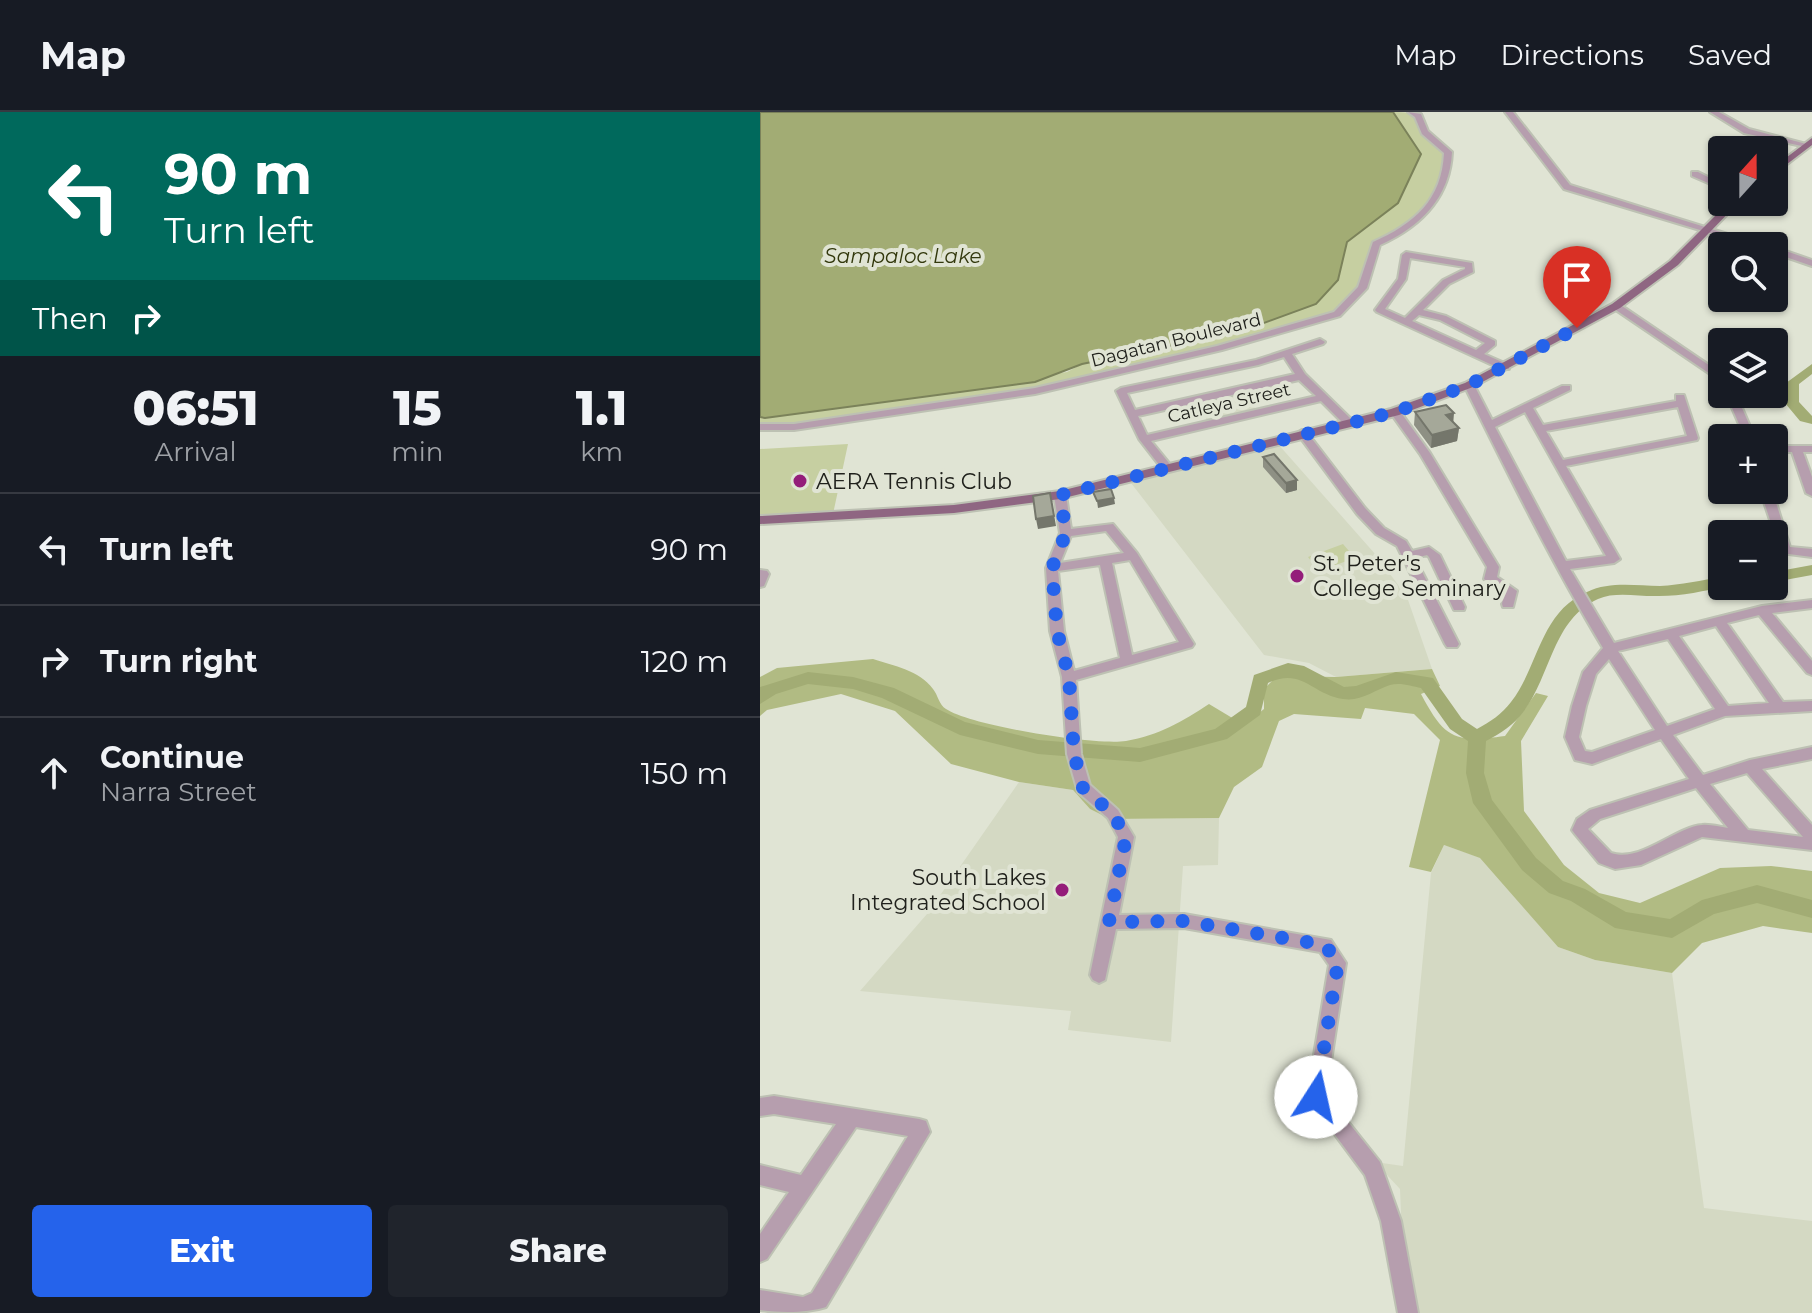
<!DOCTYPE html>
<meta charset="utf-8">
<style>
body{margin:0;font-family:Montserrat,sans-serif;background:#20242c;color:#f1f3f6;height:100vh;display:flex;flex-direction:column;font-size:30px;white-space:nowrap}
*{box-sizing:border-box;margin:0}
p{font-size:26px;color:#9ea1a6}
.icon{flex:none;width:44px;height:44px;fill:none;stroke:currentColor;stroke-width:2;stroke-linecap:round;stroke-linejoin:round}
.map{position:relative;flex:1;overflow:hidden}
.panel{display:flex;flex-direction:column;background:#171b24;width:760px}
.panel>*{flex:none}
.hud{background:#00695c;color:#fff;overflow:hidden}
.needle{width:52px;rotate:21deg}
.fabs{position:absolute;left:948px;top:24px;display:grid;gap:16px}
.fabs a{display:grid;place-items:center;width:80px;height:80px;border-radius:8px;background:#171b24;box-shadow:0 2px 6px #0004;font-size:40px}
.pin{position:absolute;display:grid;place-items:center;width:68px;height:68px;color:#fff;margin:-82px -34px;border-radius:50% 50% 50% 0;rotate:-45deg;box-shadow:0 0 8px #0007}
.pin .icon{rotate:45deg}
.me{position:absolute;width:88px;margin:-44px;rotate:10deg;stroke-linejoin:round;filter:drop-shadow(0 0 6px #0008)}
.turn{display:flex;align-items:center;gap:28px;height:168px;padding:0 32px;font-size:36px}
.turn .icon{width:104px;height:104px;stroke-width:2.5}
.turn b{display:block;font-size:56px;line-height:68px}
.then{display:flex;align-items:center;height:76px;padding:0 32px;background:#0003;gap:16px;font-size:30px}
.eta{display:flex;justify-content:space-evenly;align-items:center;height:136px;text-align:center}
.eta b{font-size:48px;font-weight:800;line-height:56px}
.action{display:flex;gap:16px;margin-top:auto;padding:16px 32px}
.action a{flex:1;height:92px;border-radius:8px;background:#2563eb;color:#fff;font-size:32px;font-weight:800;line-height:92px;text-align:center}
.action a+a{background:#20242c;color:#f1f3f6}
ul{padding:0;list-style:none}
li{display:flex;align-items:center;gap:24px;height:112px;padding:0 32px;border-top:2px solid #363941}
li div{flex:1}
li b{display:block;font-size:30px}
li em{font-style:normal}
header{display:flex;align-items:center;gap:48px;box-sizing:border-box;height:112px;padding:0 40px;background:#171b24;border-bottom:2px solid #363941}
header strong{font-size:38px}
nav{display:flex;gap:44px;margin-inline-start:auto;font-size:28px}
main{display:flex;flex:1;min-height:0}
.map>svg:first-child{display:block}
.built{fill:#d4d9c3}
.green{fill:#c6cfa1}
.forest{fill:#b1bb83}
.water{fill:#a2ac74;stroke:#7b825a;stroke-width:2}
.lines{fill:none;stroke-linecap:round;stroke-linejoin:round}
.river{fill:#a2ac74;fill-rule:evenodd}
.minor-casing{stroke:#bdc1b3;stroke-width:4}
.major-casing{stroke:#bdc1b3;stroke-width:4}
.minor{fill:#b69eae;fill-rule:evenodd}
.major{fill:#8f6682;fill-rule:evenodd}
.wall{fill:#8e9084}
.shaded-wall{fill:#74766b}
.building{fill:#a5a899;stroke:#74766b;stroke-width:2}
.route{stroke:#2563eb;stroke-width:14;stroke-dasharray:0 25.2}
.poi-dot{fill:#941d7a;stroke:#e0e4d4;stroke-width:3}
.labels{text-anchor:middle;stroke-width:8;stroke-linejoin:round;paint-order:stroke}
.far-street-label{font-size:18px;fill:#20211c;stroke:#e0e4d4}
.far-water-label{font-size:20px;font-style:italic;fill:#32380c;stroke:#e0e4d4}
.poi-label{font-size:22px;fill:#20211c;stroke:#e0e4d4;text-anchor:start}
</style>
<header>
<strong>Map</strong>
<nav><a>Map</a><a>Directions</a><a>Saved</a></nav>
</header>
<main>
<section class="panel">
<div class="hud">
<div class="turn"><svg class="icon" aria-label="left" viewBox="0 0 24 24"><path d="M17 20v-9H6M10 6l-5 5 5 5"/></svg><div><b>90 m</b>Turn left</div></div>
<div class="then">Then<svg class="icon" aria-label="right" viewBox="0 0 24 24"><path d="M7 20v-9h11M14 6l5 5-5 5"/></svg></div>
</div>
<div class="eta">
<div><b>06:51</b><p>Arrival</p></div>
<div><b>15</b><p>min</p></div>
<div><b>1.1</b><p>km</p></div>
</div>
<ul>
<li><svg class="icon" aria-label="left" viewBox="0 0 24 24"><path d="M17 20v-9H6M10 6l-5 5 5 5"/></svg><div><b>Turn left</b></div><em>90 m</em></li>
<li><svg class="icon" aria-label="right" viewBox="0 0 24 24"><path d="M7 20v-9h11M14 6l5 5-5 5"/></svg><div><b>Turn right</b></div><em>120 m</em></li>
<li><svg class="icon" aria-label="ahead" viewBox="0 0 24 24"><path d="M12 20V5M6 11l6-6 6 6"/></svg><div><b>Continue</b><p>Narra Street</p></div><em>150 m</em></li>
</ul>
<div class="action"><a>Exit</a><a>Share</a></div>
</section>
<div class="map">
<svg width="1052" height="1201" viewBox="0 0 1052 1201">
<rect width="100%" height="100%" fill="#e0e4d4"/>
<path class="built" d="M483,279L496,297L447,308L434,289Z
M518,332L616,443L647,485L672,557L576,565L549,551L504,543L371,371Z
M259,670L313,678L330,697L350,707L459,706L458,753L423,754L411,930L308,918L311,899L100,879L167,802Z
M684,733L721,746L798,835L835,848L912,861L944,1096L1052,1109V1201H658L642,1124L640,1077L615,1050L643,1054L671,761Z"/>
<path class="green" d="M633,0C664,0 651,5 667,23C673,29 681,35 688,40C673,90 667,111 616,132L602,176L577,202L459,236L275,279L34,315H0V305L307,260L322,252L482,219L578,168L587,130L612,111L661,42Z
M88,332L73,402H0V337Z
M583,432L595,446L559,459L548,445Z"/>
<path class="forest" d="M113,547C134,554 159,558 173,577C178,583 179,593 186,597C212,614 336,634 366,629C399,623 422,610 449,592L484,613L504,597V577L517,564L576,565L672,557L680,574L661,582C685,627 694,631 745,624L776,581L788,584L761,629L764,699L804,753L839,781L880,791L960,756L1011,754L1052,759V821L1003,814L942,831L912,861L835,848L798,835L720,746L684,733L671,760L649,755L680,628L654,602L605,596L601,607L534,602L519,609L502,655L474,675L459,706L350,707L330,697L313,678L259,670L191,652L135,599L81,582L7,598L0,604V565L17,556Z"/>
<path class="water" d="M0,0H633L661,42L638,91L587,130L578,168L556,192L482,219L322,252L275,270L5,306L0,305Z"/>
<g class="lines">
<path class="river" d="M1052,252V262L1039,272V290L1052,304V312L1040,309L1025,291L1026,271Z
M1052,453V463L1014,470V460Z
M962,465V474H967C945,479 922,484 899,484C880,485 856,479 838,487C793,507 791,563 764,599C754,613 741,621 726,629L724,661L732,688L776,746L803,769L825,777L866,800L910,807L942,788L997,773L1052,788V806L997,791L954,802L912,826L855,816L811,789L789,781L762,758L713,691L706,661L708,629L690,617L661,576C652,574 640,570 630,573C614,578 601,590 583,587C551,582 542,555 508,571L500,603L467,627L380,650L278,642L200,623L122,586L93,577L48,572L16,582L0,592V575L48,560L93,565L134,576L205,610L278,628L380,636L455,617L486,595L494,563L528,551L544,554L584,575L596,574L636,560L673,566L702,607L717,617C730,610 742,602 751,590C779,554 780,500 827,480C850,469 876,474 900,474C921,473 942,468 962,465Z"/>
<defs>
<path id="minor" d="M648,0L661,2L668,19L692,40C690,86 660,115 620,133L607,176L580,204L462,238L275,282L34,318H0V312H34L275,276L457,234L574,200L598,175L613,130C654,112 682,88 684,41L662,22L655,5Z
M745,0H753L810,73L1006,134H993L804,77Z
M950,0H959L989,17L1050,33L1046,35L984,21Z
M932,60H938L962,72V77L932,64Z
M1014,135L1052,148V154L1014,141Z
M646,140L712,151L713,160L689,172L663,198L686,204L735,229V233L724,242L749,253V257H741L617,200L615,198L638,167L642,143ZM650,146L705,155V157L683,168L645,206L625,197L646,167ZM659,203L680,208L725,231L716,238L652,209Z
M853,192H859L962,262V270L853,196Z
M560,227L565,230L563,232L532,242L545,262L592,308V312H584L561,289L391,329L413,356L407,359L403,358L379,327L356,279L361,276L496,248ZM524,245L535,262L375,298L367,281L498,253ZM539,268L556,284L387,323L378,304Z
M709,270L714,273L732,308L802,274H810V278L773,296L783,313L916,289V283H924L938,326L937,328L806,354L860,447L854,451L810,457L854,531L1002,494L1052,488V496L1012,501L1052,549V563L1047,561L999,503L967,511L1023,590L1052,589V599L965,604L913,623L943,663L990,648L1052,635V647L1002,657L1052,713V738L942,725L881,753L855,757L839,751L815,722L812,718L817,707L830,698L929,667L901,627L832,652L815,648L805,625L812,594L823,560L843,536C792,451 748,362 704,273ZM918,295L927,324L803,348L786,319ZM765,300L846,444L806,449L735,315ZM956,514L1009,591L968,594L919,524ZM908,527L955,597L907,614L858,539ZM849,547L895,618L832,640L825,639L819,625L826,594L836,562ZM987,661L1043,725L988,718L950,672ZM936,676L968,716C960,715 950,712 942,713C915,715 881,751 851,741L828,717L840,707Z
M966,282H976L995,326H985Z
M635,297L639,298L670,341L739,455L737,465L757,479L753,495H743L742,492L744,481L724,467L727,455L660,342L630,300Z
M542,318L546,319L605,396L624,416L646,429L652,439L669,435L680,443L705,495L704,498H694L669,445L667,443L655,446L699,532L697,535H687L685,532L637,434L616,422L597,402L537,321Z
M1014,334H1052V340H1043L1052,365V384L1046,381L1032,340H1014Z
M1000,378H1012L1030,435L1052,437V445L1021,441Z
M300,380L306,383L311,417L353,412L377,441L434,532L432,535L316,568L321,642L330,673L358,698L374,725L359,803L424,802L571,828L586,851L566,982L620,1050L641,1109L658,1201H638L621,1109L605,1063L547,985L569,853L560,840L424,816L356,817L345,868L339,871L333,868L330,863L358,725L348,706L318,680L307,642L302,565L290,519L286,456L300,421L294,383ZM346,419L364,441L300,451L311,424ZM370,448L419,530L372,543L352,451ZM340,453L360,546L314,559L304,519L298,459Z
M0,458L7,459L9,462L4,474L0,475Z
M14,984L159,1007L166,1009L170,1020L66,1195C48,1201 20,1201 0,1198V1178L43,1185L52,1181L148,1024L96,1015L7,1147L0,1150V1122L29,1080L0,1073V1053L41,1063L76,1012L14,1002L0,1004V986Z"/>
<path id="major" d="M1052,26V33L1014,62V55Z
M969,90H979L918,153L860,196L713,275L639,303L300,387L194,401L0,412V404L194,393L300,379L631,297L705,271L852,192L910,149Z"/>
</defs>
<use href="#minor" class="minor-casing"/>
<use href="#major" class="major-casing"/>
<use href="#minor" class="minor"/>
<use href="#major" class="major"/>
</g>
<path class="wall" d="M655,300L693,310L699,316L697,329L671,336L654,313Z
M503,345L537,368V378L526,381L503,355Z"/>
<path class="shaded-wall" d="M694,301L693,314L686,303Z
M699,316L697,329L671,336L672,323Z
M537,368V378L526,381V371Z
M354,386L355,392L338,396L337,389Z
M292,391L296,414L278,417L276,407Z"/>
<path class="building" d="M686,293L694,301L686,303L699,316L672,323L655,300Z
M514,342L537,368L526,371L503,345Z
M351,377L354,386L337,389L333,380Z
M290,381L294,404L276,407L273,384Z"/>
<g class="lines">
<path class="route" d="M556,985L578,851L565,833L424,809L349,810L366,725L353,702L323,676L314,642L309,565L297,519L292,456L306,421L300,383L635,300L709,273L817,216"/>
</g>
<g class="poi-dot">
<circle cx="40" cy="369" r="8"/>
<circle cx="537" cy="464" r="8"/>
<circle cx="302" cy="778" r="8"/>
</g>
<g class="labels">
<g class="far-street-label">
<text transform="translate(416 228) rotate(-14)" y="6">Dagatan Boulevard</text>
<text transform="translate(469 291) rotate(-13)" y="6">Catleya Street</text>
</g>
<g class="far-water-label">
<text x="143" y="151">Sampaloc Lake</text>
</g>
<g class="poi-label">
<text x="56" y="377">AERA Tennis Club</text>
<text x="553" y="459">St. Peter's<tspan x="553" dy="25">College Seminary</tspan></text>
<text x="286" y="773" text-anchor="end">South Lakes<tspan x="286" dy="25">Integrated School</tspan></text>
</g>
</g>
</svg>
<div class="fabs">
<a><svg class="needle" viewBox="-14 -14 28 28"><path d="M0-13l5 13h-10z" fill="#e53935"/><path d="M0 13l5-13h-10z" fill="#9ea1a6"/></svg></a>
<a><svg class="icon" aria-label="search" viewBox="0 0 24 24"><circle cx="10" cy="10" r="6"/><path d="M15 15l6 6"/></svg></a>
<a><svg class="icon" aria-label="layers" viewBox="0 0 24 24"><path d="M12 4l9 5-9 5-9-5zM3 14l9 5 9-5"/></svg></a>
<a>+</a>
<a>−</a>
</div>
<div class="pin" style="left:817px;top:216px;background:#d93025"><svg class="icon" aria-label="arrive" viewBox="0 0 24 24"><path d="M6 21V4h12l-3 4 3 4H6"/></svg></div>
<svg class="me" style="left:556px;top:985px" viewBox="-20 -20 40 40"><circle r="19" fill="#fff"/><path d="M0-13L10 11 0 6-10 11z" fill="#2563eb"/></svg>
</div>
</main>
